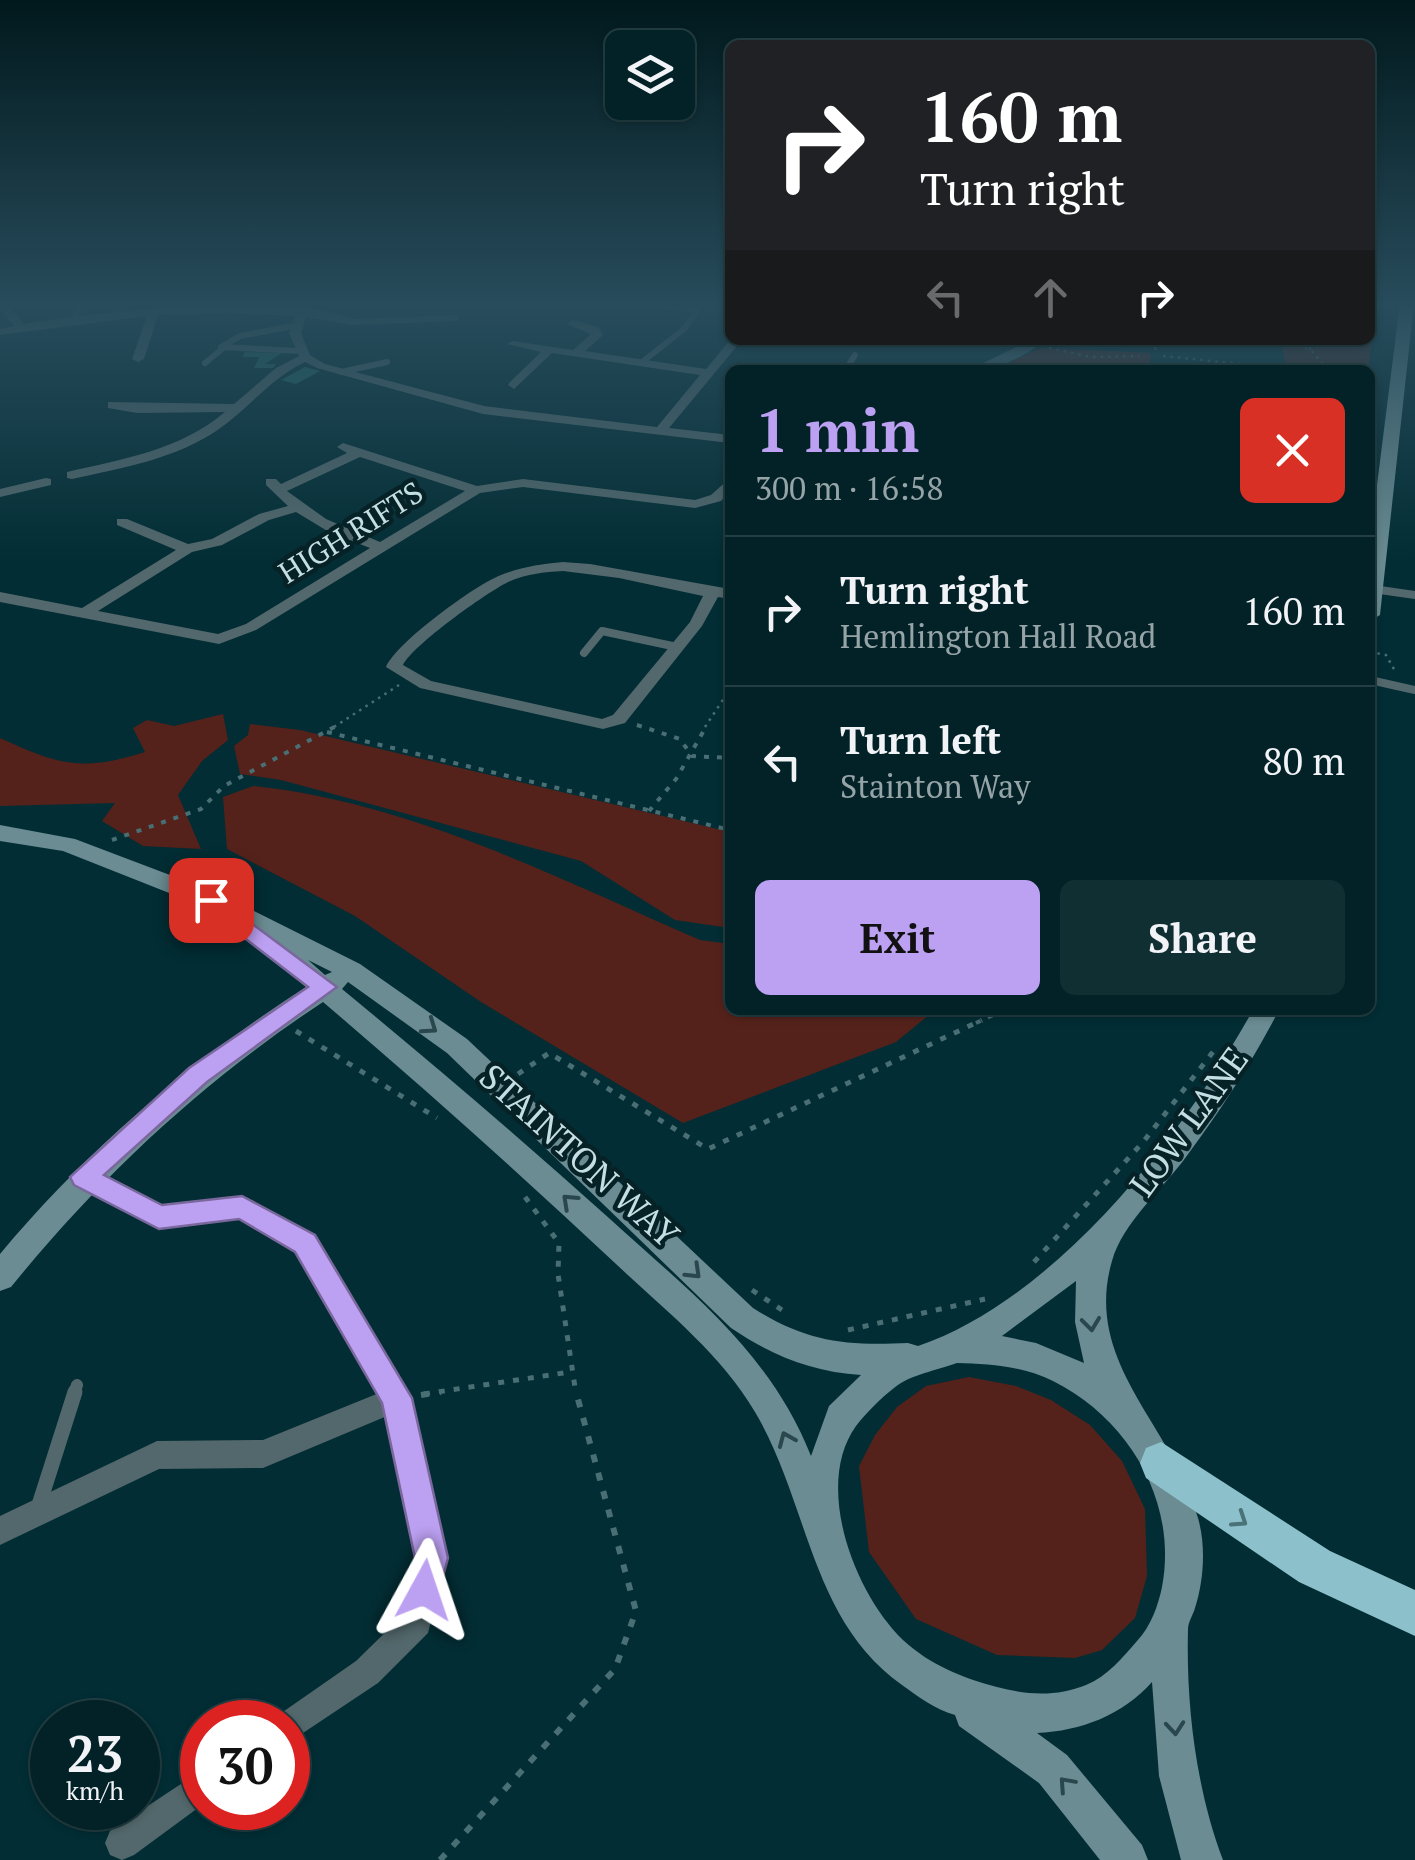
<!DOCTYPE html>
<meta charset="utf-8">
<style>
body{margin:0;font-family:"PT Serif",serif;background:#102f33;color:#f1f3f6;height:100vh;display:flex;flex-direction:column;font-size:38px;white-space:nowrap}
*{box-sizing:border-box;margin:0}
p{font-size:32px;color:#96a4a7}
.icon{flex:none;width:55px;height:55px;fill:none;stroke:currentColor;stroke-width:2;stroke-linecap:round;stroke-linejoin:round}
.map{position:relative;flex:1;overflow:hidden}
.side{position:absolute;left:725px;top:365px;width:650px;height:650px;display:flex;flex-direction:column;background:#022227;border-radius:15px;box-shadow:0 2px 8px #0004,0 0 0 2px #233f44}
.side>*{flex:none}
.guide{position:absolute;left:725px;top:40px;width:650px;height:305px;border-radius:15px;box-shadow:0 2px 8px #0004,0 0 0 2px #233f44;background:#202124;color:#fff;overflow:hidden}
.controls{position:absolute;left:605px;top:30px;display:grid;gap:20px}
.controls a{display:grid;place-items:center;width:90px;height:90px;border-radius:15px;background:#022227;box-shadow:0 2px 8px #0004,0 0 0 2px #233f44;font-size:50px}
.speed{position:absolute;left:30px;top:1700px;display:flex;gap:20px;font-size:50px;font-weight:700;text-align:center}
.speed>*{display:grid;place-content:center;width:130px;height:130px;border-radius:50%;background:#022227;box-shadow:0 2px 8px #0004,0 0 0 2px #233f44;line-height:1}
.speed small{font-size:25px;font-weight:400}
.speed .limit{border:15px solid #d22;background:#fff;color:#111}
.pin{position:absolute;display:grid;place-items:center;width:85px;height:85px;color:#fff;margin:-42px;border-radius:20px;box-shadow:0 5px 15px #0006}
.me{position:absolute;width:110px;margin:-55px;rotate:5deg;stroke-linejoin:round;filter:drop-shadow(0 0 8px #0008)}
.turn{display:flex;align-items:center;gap:35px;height:210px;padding:0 30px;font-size:45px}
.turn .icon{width:130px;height:130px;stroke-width:2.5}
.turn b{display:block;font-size:70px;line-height:85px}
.lanes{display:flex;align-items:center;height:95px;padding:0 30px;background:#0003;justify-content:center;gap:50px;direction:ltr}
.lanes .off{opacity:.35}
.round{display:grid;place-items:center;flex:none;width:105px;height:105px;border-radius:15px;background:#102f33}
.head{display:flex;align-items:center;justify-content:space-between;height:170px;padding:0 30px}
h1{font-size:60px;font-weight:700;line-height:75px;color:#bca0f2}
.action{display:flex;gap:20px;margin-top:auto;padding:20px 30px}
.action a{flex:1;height:115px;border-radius:15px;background:#bca0f2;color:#111;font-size:40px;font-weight:700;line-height:115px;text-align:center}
.action a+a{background:#102f33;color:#f1f3f6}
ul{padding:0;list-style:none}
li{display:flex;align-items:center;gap:30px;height:150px;padding:0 30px;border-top:2px solid #233f44}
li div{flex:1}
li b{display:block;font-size:38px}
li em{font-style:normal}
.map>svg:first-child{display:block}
.green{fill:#54221b}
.building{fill:#1e6864}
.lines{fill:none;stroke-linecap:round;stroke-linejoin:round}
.path-far3{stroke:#496e74;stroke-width:2.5;stroke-dasharray:2.5 5;stroke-linecap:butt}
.path-far2{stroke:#496e74;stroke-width:4;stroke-dasharray:5 8;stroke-linecap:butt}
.path-far1{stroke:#496e74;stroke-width:5;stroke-dasharray:6 9;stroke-linecap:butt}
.path{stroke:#496e74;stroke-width:6;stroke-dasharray:8 11;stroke-linecap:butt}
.lane-far3{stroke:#53686c;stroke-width:6}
.lane-far2{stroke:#53686c;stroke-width:8}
.lane-far1{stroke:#53686c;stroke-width:12}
.lane{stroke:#53686c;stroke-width:15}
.street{fill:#53686c;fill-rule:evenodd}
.secondary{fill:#6a8c92;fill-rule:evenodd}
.highway{fill:#8cc1cb;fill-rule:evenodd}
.oneway{stroke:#29474c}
.oneway2{stroke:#497279}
.route{fill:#bca0f2;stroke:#7a689d;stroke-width:2.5}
.labels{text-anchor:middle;stroke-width:9;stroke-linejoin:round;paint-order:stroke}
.far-street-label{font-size:30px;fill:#c4dee3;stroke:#062227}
.street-label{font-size:35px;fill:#c4dee3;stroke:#062227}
</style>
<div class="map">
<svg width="1415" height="1860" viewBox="0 0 1415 1860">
<rect width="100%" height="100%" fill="#022d34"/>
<path class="green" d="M1370,303H1377L1368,370H1287L1280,340H1370Z
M1040,348L1151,353L1150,363L1135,370L1086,365L1082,370L1035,366L994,370Z
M223,714L228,740L202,761L178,795L201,849L143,846L102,821L115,803L0,806V738C59,765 82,772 145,752L133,728L147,720L174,726Z
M250,724L300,730L730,832V928L675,920L581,861L281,780L240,774L234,746L248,735Z
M253,786C409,802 558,878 700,940L730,944V1010H935L896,1042L683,1123L481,1002L355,916L227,849L223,797Z
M969,1377L1016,1386L1051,1400L1090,1425L1122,1461L1145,1509L1147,1576L1135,1618L1102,1650L1075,1658L997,1655L916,1619L869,1552L859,1466L875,1435L897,1407L926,1386Z"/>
<path class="building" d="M245,352L282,353L265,364H276L273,368H254L259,357H242Z
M305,367L320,371L296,384L281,380Z"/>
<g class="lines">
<path class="path-far3" d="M710,309L730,310
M985,340L1000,342
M1154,340L1156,355
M1284,340L1311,350L1328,370
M1049,348L1092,357L1139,356
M1309,349L1337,340
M1163,356L1298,370
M1370,652L1386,655L1395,671
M637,725L644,727
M334,727L399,685
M705,727L730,689"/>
<path class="path-far2" d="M637,725L680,739L692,756L730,758
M327,732L730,830
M649,811L676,779L707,725
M112,840L201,809L224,786L338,725
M976,1023L1004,1010"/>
<path class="path-far1" d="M296,1031L437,1118
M518,1074L549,1053L708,1149L982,1020
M525,1197L559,1243L558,1274L576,1394
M1034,1262L1144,1141L1216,1048
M752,1290L782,1310
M848,1330L985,1299
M424,1394L570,1372"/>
<path class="path" d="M421,1395L441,1392
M440,1860L615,1669L636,1611L576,1392"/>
<path class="lane-far3" d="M641,303L698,310L684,329L641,363
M73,321L78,310L94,303
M353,322L456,318
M294,326L240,336L221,347L301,351
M205,363L222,349
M854,370L850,363L855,355
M341,372L387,362"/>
<path class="lane-far2" d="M1373,589L1415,595
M584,653L602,631L677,647
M1370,680L1415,690"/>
<path class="lane-far1" d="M74,1394L77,1385"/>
<path class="lane" d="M38,1508L75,1392"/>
<path class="street" d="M0,303H7L24,324C95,312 299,289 359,322L353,325L306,317L301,333L310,355L325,364L484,406L657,427L700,375L552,353L514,389L508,385L510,382L541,352L507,344L513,341L573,350L591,334L569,325L567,323L573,320L598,327L603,335L585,351L706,369L730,340H742L669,428L730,435V443L483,414L317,368L305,362C271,378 249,408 219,429C176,459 122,468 72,479L67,478V472C123,459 180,450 225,412L137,413L108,408V402L234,404L276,368L299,356L289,333L295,316L227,313L158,315L144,359L138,362L132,359L147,316L0,335V329L14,326L0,309Z
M1031,340H1044C1029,356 995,370 974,370L983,363Z
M1146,364H1154V370H1142Z
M343,443L477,486L523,479L695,500L711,495L730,478V490L721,501L695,508L523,487L480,493L256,630L219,644L0,602V592L82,608L176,550L117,525V519H127L188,544L212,539L259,514L288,506L266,485V479H276L281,484L347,453L337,447ZM360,457L465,491L380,542L326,519L287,491ZM296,512L329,532L370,548L246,624L218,634L98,611L192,552L222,545L269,520Z
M46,478L51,479V485L0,497V489Z
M563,562L590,564L730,589V599L718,597L702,626L625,723L603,729L420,688L386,667C397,642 475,585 501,575C521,567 541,564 563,562ZM563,571L619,578L703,596L690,622L613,715L602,719L431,681L403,665C413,645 486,593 508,582C526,574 544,572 563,571Z
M84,1167L161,1206L243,1197L314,1235L410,1399L447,1558L428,1633L378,1683L288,1743V1722H274L277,1716L356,1661L404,1614L417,1558L387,1416L263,1468L159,1469L0,1545V1516L157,1441L263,1440L379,1393L296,1251L240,1218L159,1227L150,1224L76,1184L72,1177L76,1170Z
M202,1770V1805L134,1855L122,1860L110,1855L105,1843L110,1831Z"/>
<path class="secondary" d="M1400,303H1414L1380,615L1370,621V540Z
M0,825L75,839L220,894L360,964L467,1039L753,1308C807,1342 845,1346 908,1343L918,1346C1057,1298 1183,1135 1253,1010H1279C1252,1062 1221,1110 1186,1157C1162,1190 1123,1222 1112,1261C1082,1364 1175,1427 1198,1518C1206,1546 1204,1580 1195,1608C1193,1615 1188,1622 1188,1629C1186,1705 1196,1789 1223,1860H1181L1159,1776L1152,1682C1123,1715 1081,1731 1037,1733L1067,1755L1142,1845L1148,1860H1100L1039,1783L959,1726L955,1715C934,1709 919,1697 902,1685C810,1620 809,1503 755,1412C721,1354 665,1310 616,1264C520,1174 423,1087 323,1002C203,1081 101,1176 11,1287L0,1291V1254C88,1149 191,1061 306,987L259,947L255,941L259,935L202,906L63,851L0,841ZM308,960L332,972L325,975ZM348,982L447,1053L731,1328C771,1355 812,1372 861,1375L829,1406L811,1456C770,1352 690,1292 610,1219C522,1140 433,1064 342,989ZM1076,1281L1075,1322L1084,1363L1036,1343L1002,1336ZM957,1363C989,1364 1024,1366 1053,1381C1129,1419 1178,1502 1162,1587C1158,1606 1151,1626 1137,1641C1122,1658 1108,1676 1086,1685C1057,1697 1026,1695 997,1687C963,1678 930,1665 903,1640C855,1594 813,1486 856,1426C866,1413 881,1398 894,1388C909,1375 938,1370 957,1363Z"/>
<path class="highway" d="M1161,1442L1330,1551L1415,1590V1636L1299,1582L1146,1478L1140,1463L1146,1448Z"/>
</g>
<defs><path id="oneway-chevron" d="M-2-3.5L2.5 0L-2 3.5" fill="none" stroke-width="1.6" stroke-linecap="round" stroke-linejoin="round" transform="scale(2.5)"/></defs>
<g class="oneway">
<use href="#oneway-chevron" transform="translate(430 1027) rotate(35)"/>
<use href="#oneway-chevron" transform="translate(569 1201) rotate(-137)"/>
<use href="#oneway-chevron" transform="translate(694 1272) rotate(44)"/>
<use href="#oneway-chevron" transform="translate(1091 1324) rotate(83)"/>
<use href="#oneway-chevron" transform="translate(786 1439) rotate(-113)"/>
<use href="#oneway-chevron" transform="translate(1175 1728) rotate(85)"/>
<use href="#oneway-chevron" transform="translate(1066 1784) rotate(-132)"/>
</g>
<use class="oneway2" href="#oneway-chevron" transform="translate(1240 1520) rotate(34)"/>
<linearGradient id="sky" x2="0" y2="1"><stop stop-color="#01191d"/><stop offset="0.54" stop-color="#284c5c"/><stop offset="1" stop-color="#284c5c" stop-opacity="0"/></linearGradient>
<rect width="1415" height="564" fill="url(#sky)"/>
<path class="route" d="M211,893L337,987L207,1082L104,1175L162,1205L242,1196L315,1235L412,1398L448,1558L436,1602L424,1607L412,1602L407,1590L415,1558L382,1403L295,1252L239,1219L159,1229L74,1185L70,1177L189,1068L308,987L203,906L200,900Z"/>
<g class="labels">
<g class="far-street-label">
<text transform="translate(351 533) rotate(-32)" y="10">HIGH RIFTS</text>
</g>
<g class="street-label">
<text transform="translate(1189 1122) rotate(-54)" y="12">LOW LANE</text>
<text transform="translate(579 1156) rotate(42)" y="12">STAINTON WAY</text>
</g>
</g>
</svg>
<div class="controls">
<a><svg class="icon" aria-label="layers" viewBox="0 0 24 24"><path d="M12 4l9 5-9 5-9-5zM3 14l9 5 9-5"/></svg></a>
</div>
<div class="speed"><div>23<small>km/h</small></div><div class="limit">30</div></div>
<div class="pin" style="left:211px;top:900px;background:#d93025"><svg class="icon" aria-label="arrive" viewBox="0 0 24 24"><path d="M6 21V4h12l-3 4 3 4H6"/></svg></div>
<svg class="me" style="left:424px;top:1590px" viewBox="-20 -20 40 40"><path d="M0-17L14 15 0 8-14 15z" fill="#bca0f2" stroke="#fff" stroke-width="4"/></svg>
<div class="guide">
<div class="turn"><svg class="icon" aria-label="right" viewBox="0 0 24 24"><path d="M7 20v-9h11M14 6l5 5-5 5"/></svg><div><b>160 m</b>Turn right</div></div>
<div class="lanes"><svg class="icon off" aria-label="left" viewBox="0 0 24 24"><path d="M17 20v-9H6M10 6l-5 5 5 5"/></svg><svg class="icon off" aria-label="ahead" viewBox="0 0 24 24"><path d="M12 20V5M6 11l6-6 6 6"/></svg><svg class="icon" aria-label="right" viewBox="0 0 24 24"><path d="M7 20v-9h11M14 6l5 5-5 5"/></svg></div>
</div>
<section class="side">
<div class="head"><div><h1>1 min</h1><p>300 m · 16:58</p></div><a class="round" style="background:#d93025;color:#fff"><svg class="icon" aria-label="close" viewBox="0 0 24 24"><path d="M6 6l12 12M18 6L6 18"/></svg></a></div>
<ul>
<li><svg class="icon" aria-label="right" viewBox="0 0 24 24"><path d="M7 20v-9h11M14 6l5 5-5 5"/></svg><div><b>Turn right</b><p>Hemlington Hall Road</p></div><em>160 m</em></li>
<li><svg class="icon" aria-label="left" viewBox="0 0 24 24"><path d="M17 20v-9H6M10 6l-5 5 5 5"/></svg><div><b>Turn left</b><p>Stainton Way</p></div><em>80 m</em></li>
</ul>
<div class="action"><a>Exit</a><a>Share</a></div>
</section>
</div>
